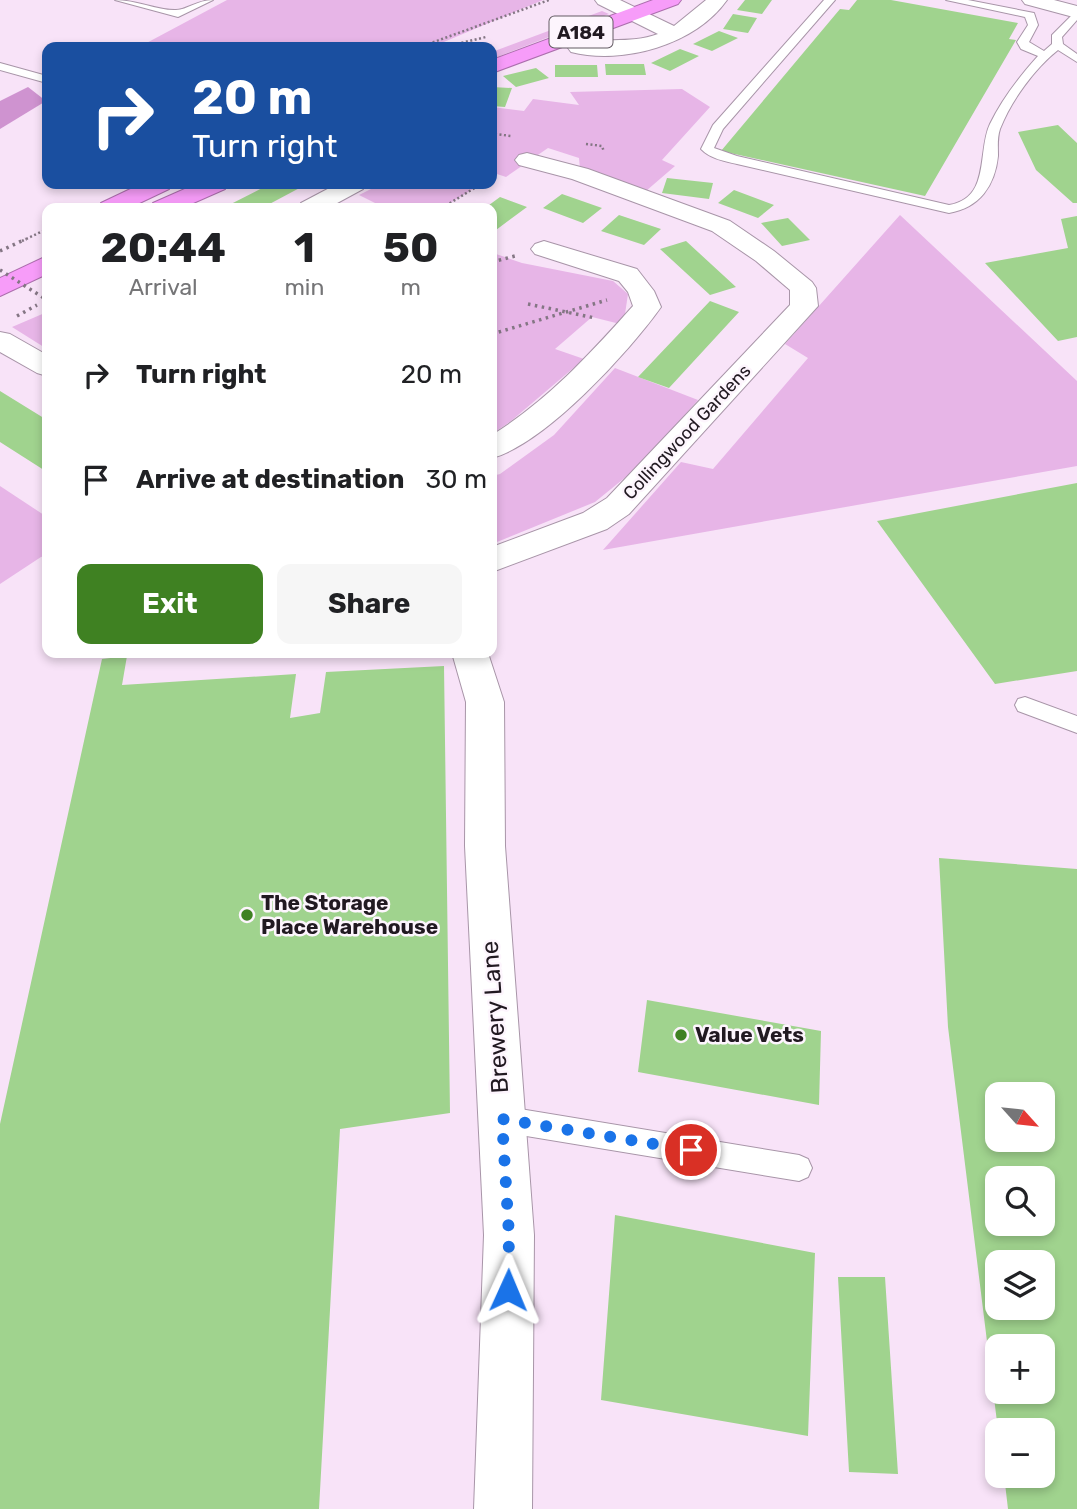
<!DOCTYPE html>
<meta charset="utf-8">
<style>
body{margin:0;font-family:Rubik,sans-serif;background:#f6f6f6;color:#202124;height:100vh;display:flex;flex-direction:column;font-size:26px;white-space:nowrap}
*{box-sizing:border-box;margin:0}
p{font-size:23px;color:#757577}
.icon{flex:none;width:38px;height:38px;fill:none;stroke:currentColor;stroke-width:2;stroke-linecap:round;stroke-linejoin:round}
.map{position:relative;flex:1;overflow:hidden}
.sheet{position:absolute;left:42px;top:203px;width:455px;height:455px;display:flex;flex-direction:column;background:#fff;border-radius:14px;box-shadow:0 4px 10px #0003}
.sheet>*{flex:none}
.banner{position:absolute;left:42px;top:42px;width:455px;height:147px;border-radius:14px;box-shadow:0 4px 10px #0003;background:#1a4fa0;color:#fff;overflow:hidden}
.needle{width:46px;rotate:117deg}
.tools{position:absolute;left:985px;top:1082px;display:grid;gap:14px}
.tools a{display:grid;place-items:center;width:70px;height:70px;border-radius:14px;background:#fff;box-shadow:0 4px 10px #0003;font-size:35px}
.pin{position:absolute;display:grid;place-items:center;width:60px;height:60px;color:#fff;margin:-30px;border:4px solid #fff;border-radius:50%;box-shadow:0 2px 7px #0007}
.me{position:absolute;width:77px;margin:-38px;rotate:1deg;stroke-linejoin:round;filter:drop-shadow(0 0 5px #0008)}
.turn{display:flex;align-items:center;gap:24px;height:147px;padding:0 35px;font-size:32px}
.turn .icon{width:91px;height:91px;stroke-width:2.5}
.turn b{display:block;font-size:49px;line-height:60px}
.eta{display:flex;justify-content:space-evenly;align-items:center;height:119px;text-align:center}
.eta b{font-size:42px;font-weight:700;line-height:49px}
.action{display:flex;gap:14px;margin-top:auto;padding:14px 35px}
.action a{flex:1;height:80px;border-radius:14px;background:#3f8122;color:#fff;font-size:28px;font-weight:700;line-height:80px;text-align:center}
.action a+a{background:#f6f6f6;color:#202124}
ul{padding:0;list-style:none}
li{display:flex;align-items:center;gap:21px;height:105px;padding:0 35px}
li div{flex:1}
li b{display:block;font-size:26px}
li em{font-style:normal}
.map>svg:first-child{display:block}
.green{fill:#e7b5e7}
.forest{fill:#cf93d0}
.building{fill:#a0d38e;fill-rule:evenodd}
.lines{fill:none;stroke-linecap:round;stroke-linejoin:round}
.lane-casing{stroke:#a895a8;stroke-width:2}
.street-casing{stroke:#a895a8;stroke-width:2}
.secondary-casing{stroke:#a895a8;stroke-width:2}
.highway-casing{stroke:#ac6ead;stroke-width:2}
.path-far1{stroke:#847684;stroke-width:2.5;stroke-dasharray:2 2.5;stroke-linecap:butt}
.path{stroke:#847684;stroke-width:3.5;stroke-dasharray:2.5 4.5;stroke-linecap:butt}
.lane{fill:#fff;fill-rule:evenodd}
.street{fill:#fff;fill-rule:evenodd}
.secondary{fill:#fff;fill-rule:evenodd}
.highway{fill:#f79cf9;fill-rule:evenodd}
.path-bridge{stroke:#847684;stroke-width:3.5;stroke-dasharray:2.5 4.5;stroke-linecap:butt}
.route{stroke:#1a73e8;stroke-width:12;stroke-dasharray:0 21.6}
.poi-dot{fill:#3f8122;stroke:#fdf5fd;stroke-width:2.5}
.labels{text-anchor:middle;stroke-width:5;stroke-linejoin:round;paint-order:stroke}
.far-street-label{font-size:18px;fill:#211921;stroke:#fdf5fd}
.shield{fill:#fdf5fd;stroke:#635b63;stroke-width:2}
.shield-label{font-size:19px;font-weight:bold;fill:#211921}
.poi-label{font-size:21px;font-weight:bold;fill:#211921;stroke:#fdf5fd;text-anchor:start}
.near-street-label{font-size:24px;fill:#211921;stroke:#fdf5fd}
</style>
<div class="map">
<svg width="1077" height="1509" viewBox="0 0 1077 1509">
<rect width="100%" height="100%" fill="#f8e3f8"/>
<path class="green" d="M227,0H543L432,47H139Z
M602,11L609,14L492,59V52Z
M682,89L710,107L662,160L675,166L646,191L580,169L579,158L548,148L506,177L497,174L492,177V107L524,111L533,99L579,105L570,92Z
M381,184H481L442,208H385L359,195Z
M900,215L1077,381V466L603,550L681,462L713,469L808,358L785,344Z
M496,254L522,263L613,281L628,294L625,314L620,324L592,317L555,349L584,359L511,421L492,434V256Z
M47,312V349L12,327Z
M615,368L698,400L643,463L595,502L492,544V476L500,474L554,435Z
M0,486L47,517V556L41,557L0,584Z"/>
<path class="forest" d="M28,87L46,101L0,129V101Z"/>
<path class="building" d="M745,0H772L762,14L737,10Z
M857,0H891L1018,23L1009,39L1016,40L925,196L721,151L840,9L849,10Z
M733,14L757,18L748,33L723,29Z
M719,31L738,38L712,51L693,44Z
M680,49L699,56L670,71L651,63Z
M605,64H644L646,75H606Z
M555,65H597L598,77H555Z
M536,68L549,78L516,87L503,76Z
M492,87L512,88L505,107L492,106Z
M1058,125L1077,143V203H1073L1036,170L1018,132Z
M667,178L713,183L709,199L662,193Z
M270,184H307L262,208H223Z
M734,190L774,205L758,218L718,203Z
M562,194L602,208L583,223L543,208Z
M500,197L527,207L496,230L492,228V208H485Z
M619,215L661,229L644,245L601,231Z
M1077,216V337L1058,341L985,263L1068,248L1061,219Z
M788,218L810,240L782,246L761,223Z
M686,241L736,287L710,295L660,249Z
M710,301L739,312L669,388L638,377Z
M0,391L47,420V472L0,442Z
M1077,483V671L995,684L877,521Z
M127,656L122,685L296,674L290,718L320,713L326,672L444,666L450,1113L340,1129L319,1509H0V1124L102,659Z
M939,858L1077,869V1509H1008L1004,1475H1043V1430H998L948,1027ZM998,1094H1043V1139H998ZM998,1178H1043V1223H998ZM998,1262H1043V1307H998ZM998,1346H1043V1391H998Z
M647,1000L821,1031L819,1105L638,1072Z
M615,1215L815,1253L808,1436L601,1400Z
M838,1277H885L898,1474L849,1472Z"/>
<g class="lines">
<defs>
<path id="lane" d="M115,0C136,0 160,11 176,10C187,10 197,0 213,0L178,17Z
M824,0H835L723,129L714,148L737,156L949,205C991,198 977,151 990,124C1002,99 1020,76 1038,56L1021,49L1017,42L1028,25L1025,17L946,0H968L1034,13L1038,25L1029,42L1044,51L1052,44V35L1077,10V20L1062,37L1063,44L1077,54V62L1058,50C1034,69 1011,101 1000,129C997,138 998,147 998,156C995,186 979,208 949,213L737,164C724,161 711,159 701,149L713,125Z
M0,63L47,76V83L0,70Z
M1025,697L1077,716V733L1018,711L1015,705L1018,699Z
M502,1106L799,1155L808,1159L812,1168L808,1177L799,1181L502,1132L493,1128L489,1119L493,1110Z"/>
<path id="street" d="M595,0H620L674,26L706,0H727C695,45 623,65 571,52L568,48L571,44C599,36 629,45 658,34L598,4Z
M527,153L588,169L730,221L774,251L812,282L816,288L818,306L629,514L607,529L492,572V547L583,513L607,498L790,305V290L756,261L712,231L572,179L519,165L515,160L519,155Z
M337,184H366L363,189L328,208H298L301,203Z
M544,241L637,269L654,291L661,307C629,352 545,444 492,458V435C547,401 590,354 633,306L628,292L619,281L535,254L531,249L535,244Z
M0,332L10,334L47,355V376L37,373L0,352Z
M452,653H488L504,702L505,846L534,1235L532,1509H474L484,1235L465,846L466,702Z"/>
<path id="secondary" d="M1022,0H1054L1077,6V18L1025,4Z"/>
<path id="highway" d="M653,0H681L678,4L492,73V60Z
M141,184H172L169,189L129,208H98L101,203Z
M196,184H228L225,189L182,208H150L153,203Z
M47,256V274L0,296V278Z"/>
</defs>
<use href="#lane" class="lane-casing"/>
<use href="#street" class="street-casing"/>
<use href="#secondary" class="secondary-casing"/>
<use href="#highway" class="highway-casing"/>
<path class="path-far1" d="M420,47L549,0
M444,47L486,37
M495,134L511,136
M586,144L602,146L604,152
M442,208L481,184
M22,241L47,229"/>
<path class="path" d="M0,251L26,239
M492,262L515,256
M528,304L595,318
M17,316L37,305
M492,334L607,300"/>
<use href="#lane" class="lane"/>
<use href="#street" class="street"/>
<use href="#secondary" class="secondary"/>
<use href="#highway" class="highway"/>
<path class="path-bridge" d="M0,270L47,300"/>
</g>
<g class="lines">
<path class="route" d="M508,1290L509,1235L502,1119L691,1150"/>
</g>
<g class="poi-dot">
<circle cx="247" cy="915" r="7"/>
<circle cx="681" cy="1035" r="7"/>
</g>
<g class="labels">
<g class="far-street-label">
<text transform="translate(687 432) rotate(-47)" y="6">Collingwood Gardens</text>
</g>
<rect class="shield" x="549.5" y="16.5" width="63" height="31" rx="5"/>
<g class="shield-label">
<text x="581" y="39">A184</text>
</g>
<g class="poi-label">
<text x="261" y="910">The Storage<tspan x="261" dy="24">Place Warehouse</tspan></text>
<text x="695" y="1042">Value Vets</text>
</g>
<g class="near-street-label">
<text transform="translate(495 1017) rotate(-94)" y="8">Brewery Lane</text>
</g>
</g>
</svg>
<div class="tools">
<a><svg class="needle" viewBox="-14 -14 28 28"><path d="M0-13l5 13h-10z" fill="#e53935"/><path d="M0 13l5-13h-10z" fill="#757577"/></svg></a>
<a><svg class="icon" aria-label="search" viewBox="0 0 24 24"><circle cx="10" cy="10" r="6"/><path d="M15 15l6 6"/></svg></a>
<a><svg class="icon" aria-label="layers" viewBox="0 0 24 24"><path d="M12 4l9 5-9 5-9-5zM3 14l9 5 9-5"/></svg></a>
<a>+</a>
<a>−</a>
</div>
<div class="pin" style="left:691px;top:1150px;background:#d93025"><svg class="icon" aria-label="arrive" viewBox="0 0 24 24"><path d="M6 21V4h12l-3 4 3 4H6"/></svg></div>
<svg class="me" style="left:508px;top:1290px" viewBox="-20 -20 40 40"><path d="M0-17L14 15 0 8-14 15z" fill="#1a73e8" stroke="#fff" stroke-width="4"/></svg>
<div class="banner">
<div class="turn"><svg class="icon" aria-label="right" viewBox="0 0 24 24"><path d="M7 20v-9h11M14 6l5 5-5 5"/></svg><div><b>20 m</b>Turn right</div></div>
</div>
<section class="sheet">
<div class="eta">
<div><b>20:44</b><p>Arrival</p></div>
<div><b>1</b><p>min</p></div>
<div><b>50</b><p>m</p></div>
</div>
<ul>
<li><svg class="icon" aria-label="right" viewBox="0 0 24 24"><path d="M7 20v-9h11M14 6l5 5-5 5"/></svg><div><b>Turn right</b></div><em>20 m</em></li>
<li><svg class="icon" aria-label="arrive" viewBox="0 0 24 24"><path d="M6 21V4h12l-3 4 3 4H6"/></svg><div><b>Arrive at destination</b></div><em>30 m</em></li>
</ul>
<div class="action"><a>Exit</a><a>Share</a></div>
</section>
</div>
